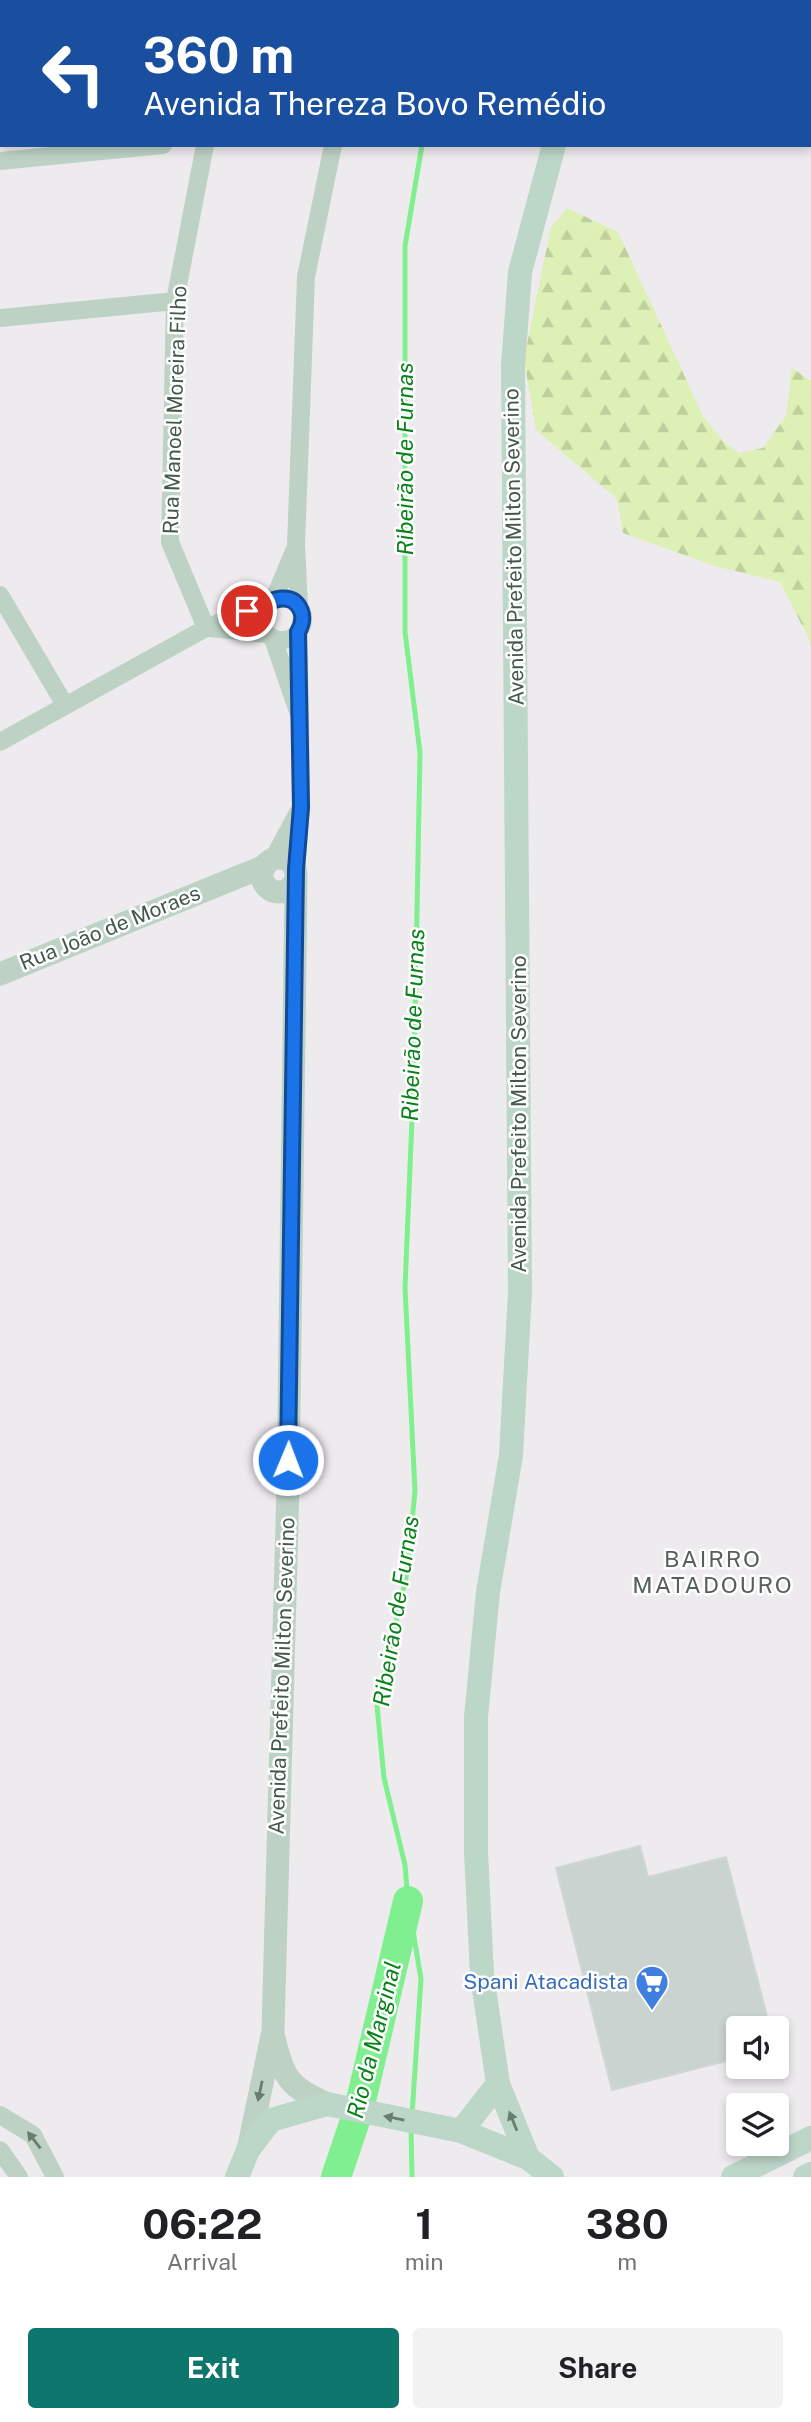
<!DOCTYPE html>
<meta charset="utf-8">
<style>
body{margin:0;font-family:"Public Sans",sans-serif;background:#f2f2f2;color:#202124;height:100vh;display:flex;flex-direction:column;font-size:26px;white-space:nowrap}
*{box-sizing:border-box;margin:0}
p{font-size:23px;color:#757577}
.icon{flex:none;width:38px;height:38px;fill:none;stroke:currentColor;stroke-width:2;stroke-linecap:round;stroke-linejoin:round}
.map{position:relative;height:2177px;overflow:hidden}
.side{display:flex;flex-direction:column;background:#fff;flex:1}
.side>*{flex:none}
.guide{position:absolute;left:0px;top:0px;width:812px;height:147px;box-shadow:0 4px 10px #0003;background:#1a4fa0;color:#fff;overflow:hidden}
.tools{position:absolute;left:726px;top:2016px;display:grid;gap:14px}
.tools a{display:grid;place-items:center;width:63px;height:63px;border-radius:7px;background:#fff;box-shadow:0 4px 10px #0003;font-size:35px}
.pin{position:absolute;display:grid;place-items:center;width:60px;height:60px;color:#fff;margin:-30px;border:4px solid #fff;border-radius:50%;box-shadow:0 2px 7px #0007}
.me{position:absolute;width:77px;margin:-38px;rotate:1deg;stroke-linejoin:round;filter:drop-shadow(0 0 5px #0008)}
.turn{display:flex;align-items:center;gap:24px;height:147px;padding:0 28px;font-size:32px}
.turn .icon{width:91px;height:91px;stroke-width:2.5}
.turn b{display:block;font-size:49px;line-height:60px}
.eta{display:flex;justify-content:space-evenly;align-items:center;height:119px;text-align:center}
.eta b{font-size:42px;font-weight:700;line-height:49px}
.action{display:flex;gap:14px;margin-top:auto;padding:14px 28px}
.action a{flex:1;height:80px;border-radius:7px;background:#0f766e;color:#fff;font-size:28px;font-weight:700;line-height:80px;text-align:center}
.action a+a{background:#f2f2f2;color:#202124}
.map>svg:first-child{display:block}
.forest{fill:url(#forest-firs)}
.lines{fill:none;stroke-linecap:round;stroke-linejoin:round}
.stream{stroke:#80ef8f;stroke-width:5}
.river{stroke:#80ef8f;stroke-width:30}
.building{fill:#c9d4d0;stroke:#cfd7d4;stroke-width:2}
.minor{stroke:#bdd2c5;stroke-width:18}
.tertiary{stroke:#bdd2c5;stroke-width:23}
.secondary{stroke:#bcd6c8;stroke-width:24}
.oneway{fill:#687d70}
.oneway2{fill:#677e71}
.route-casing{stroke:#114b97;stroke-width:18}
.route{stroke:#1a73e8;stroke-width:12}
.labels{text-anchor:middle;stroke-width:5;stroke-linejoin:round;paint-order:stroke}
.street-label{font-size:21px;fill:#43594c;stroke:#fff}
.shop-label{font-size:21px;fill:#366cbe;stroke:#fff;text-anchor:end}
.water-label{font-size:23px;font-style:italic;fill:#098319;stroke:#fff}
.neighbourhood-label{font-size:23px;letter-spacing:2px;fill:#58605c;stroke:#fff}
</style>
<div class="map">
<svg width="811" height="2177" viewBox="0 0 811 2177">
<defs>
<pattern id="forest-firs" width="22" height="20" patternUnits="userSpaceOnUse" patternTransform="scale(1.75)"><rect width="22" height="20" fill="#ddf0b5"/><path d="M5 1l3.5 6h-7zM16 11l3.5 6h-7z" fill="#bfd09d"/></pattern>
</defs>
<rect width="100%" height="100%" fill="#eeebee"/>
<path class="forest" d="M567,208L618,232L703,416L724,442L739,453L763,448L786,416L792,368L811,381V649L809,639L780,582L715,566L623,533L617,499L536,430L524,359L551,227Z"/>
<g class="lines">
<path class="stream" d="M472,2L473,0
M412,2115L421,1979L408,1901L405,1865L384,1778L377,1706L407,1573L415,1491L405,1288L414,1071L420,753L405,632V246L422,145
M411,2128L412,2177"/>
<path class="river" d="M336,2177L359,2109L408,1901"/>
</g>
<path class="building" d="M640,1846L648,1877L726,1857L770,2028H738V2058L612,2090L556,1868Z"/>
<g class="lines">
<path class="minor" d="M777,0L779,2
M67,2L86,0
M238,2V0
M378,2L379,0
M810,3L811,2
M0,8H2
M810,24L811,26
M205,145L175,301L170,542L206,628
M0,161L163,145
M0,318L175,301
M0,595L65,705
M261 619a21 21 0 1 1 42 0a21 21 0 1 1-42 0Z
M274,599L294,551
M299,606L296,545L306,277L333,145
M210,628L267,634
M273,639L300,717L298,632
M300,717L301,807
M0,742L206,628L268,603
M273,859L301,807L296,869
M0,2115L33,2135L55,2177
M0,2150L19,2177"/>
<path class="tertiary" d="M262 875a17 17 0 1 1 34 0a17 17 0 1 1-34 0Z
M0,974L265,866
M274,2038C284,2080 289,2086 327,2104
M248,2150L273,2031L288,1487L296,881"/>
<path class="secondary" d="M596,2V0
M461,2131L498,2084
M528,2158L498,2084L482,1975L476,1851V1717L488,1592L511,1455L520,1292L513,366L520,272L554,145
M237,2177L248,2150L271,2120L327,2104L461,2131L528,2158L552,2177
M733,2177L811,2138
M805,2177L811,2174"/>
</g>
<defs><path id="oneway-solid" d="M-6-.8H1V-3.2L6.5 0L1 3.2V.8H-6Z" transform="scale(1.75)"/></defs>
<g class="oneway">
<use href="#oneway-solid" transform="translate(260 2091) rotate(102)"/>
<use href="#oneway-solid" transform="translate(34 2140) rotate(-128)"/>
</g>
<g class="oneway2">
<use href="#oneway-solid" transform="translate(394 2118) rotate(-168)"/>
<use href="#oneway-solid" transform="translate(513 2121) rotate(-112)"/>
</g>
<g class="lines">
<defs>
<path id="route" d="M247,611C263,605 291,586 301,611C304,619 302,625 298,632L301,807L296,869L288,1460"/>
</defs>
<use href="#route" class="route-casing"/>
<use href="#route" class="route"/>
</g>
<defs>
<symbol id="supermarket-pin" viewBox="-11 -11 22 30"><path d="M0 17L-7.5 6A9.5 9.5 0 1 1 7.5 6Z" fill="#3f7fe0" stroke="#fff"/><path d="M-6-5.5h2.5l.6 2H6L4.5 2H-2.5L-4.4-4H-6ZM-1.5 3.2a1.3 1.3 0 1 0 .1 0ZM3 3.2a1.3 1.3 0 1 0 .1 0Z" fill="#fff"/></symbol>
</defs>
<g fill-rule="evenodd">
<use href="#supermarket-pin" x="633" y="1963" width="38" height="52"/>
</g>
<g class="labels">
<g class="street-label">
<text transform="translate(175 410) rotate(-88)" y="7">Rua Manoel Moreira Filho</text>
<text transform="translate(514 547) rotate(-91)" y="7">Avenida Prefeito Milton Severino</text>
<text transform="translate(110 928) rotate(-22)" y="7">Rua João de Moraes</text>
<text transform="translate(519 1114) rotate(-90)" y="7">Avenida Prefeito Milton Severino</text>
<text transform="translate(282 1676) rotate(-88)" y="7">Avenida Prefeito Milton Severino</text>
</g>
<g class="shop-label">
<text x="628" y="1989">Spani Atacadista</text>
</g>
<g class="water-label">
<text transform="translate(405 459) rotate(-90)" y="8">Ribeirão de Furnas</text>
<text transform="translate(413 1025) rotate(-88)" y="8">Ribeirão de Furnas</text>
<text transform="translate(396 1611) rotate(-81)" y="8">Ribeirão de Furnas</text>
<text transform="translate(374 2040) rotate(-76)" y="8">Rio da Marginal</text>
</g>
<g class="neighbourhood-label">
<text x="713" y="1567">BAIRRO<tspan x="713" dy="26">MATADOURO</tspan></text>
</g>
</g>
</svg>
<div class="tools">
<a><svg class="icon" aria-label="sound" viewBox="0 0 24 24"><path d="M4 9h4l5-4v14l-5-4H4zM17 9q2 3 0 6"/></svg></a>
<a><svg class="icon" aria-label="layers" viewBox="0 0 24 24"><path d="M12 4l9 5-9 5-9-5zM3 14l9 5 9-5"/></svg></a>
</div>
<div class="pin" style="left:247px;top:611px;background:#d93025"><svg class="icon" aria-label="arrive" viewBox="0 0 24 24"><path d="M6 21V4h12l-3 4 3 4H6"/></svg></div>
<svg class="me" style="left:288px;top:1460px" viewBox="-20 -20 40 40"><circle r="17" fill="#1a73e8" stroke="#fff" stroke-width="3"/><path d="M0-11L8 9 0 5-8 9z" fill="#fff"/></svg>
<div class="guide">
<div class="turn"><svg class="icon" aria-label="left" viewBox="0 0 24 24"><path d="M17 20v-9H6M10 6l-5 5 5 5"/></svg><div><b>360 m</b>Avenida Thereza Bovo Remédio</div></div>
</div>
</div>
<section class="side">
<div class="eta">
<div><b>06:22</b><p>Arrival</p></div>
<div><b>1</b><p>min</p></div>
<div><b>380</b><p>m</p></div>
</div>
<div class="action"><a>Exit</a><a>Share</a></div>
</section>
